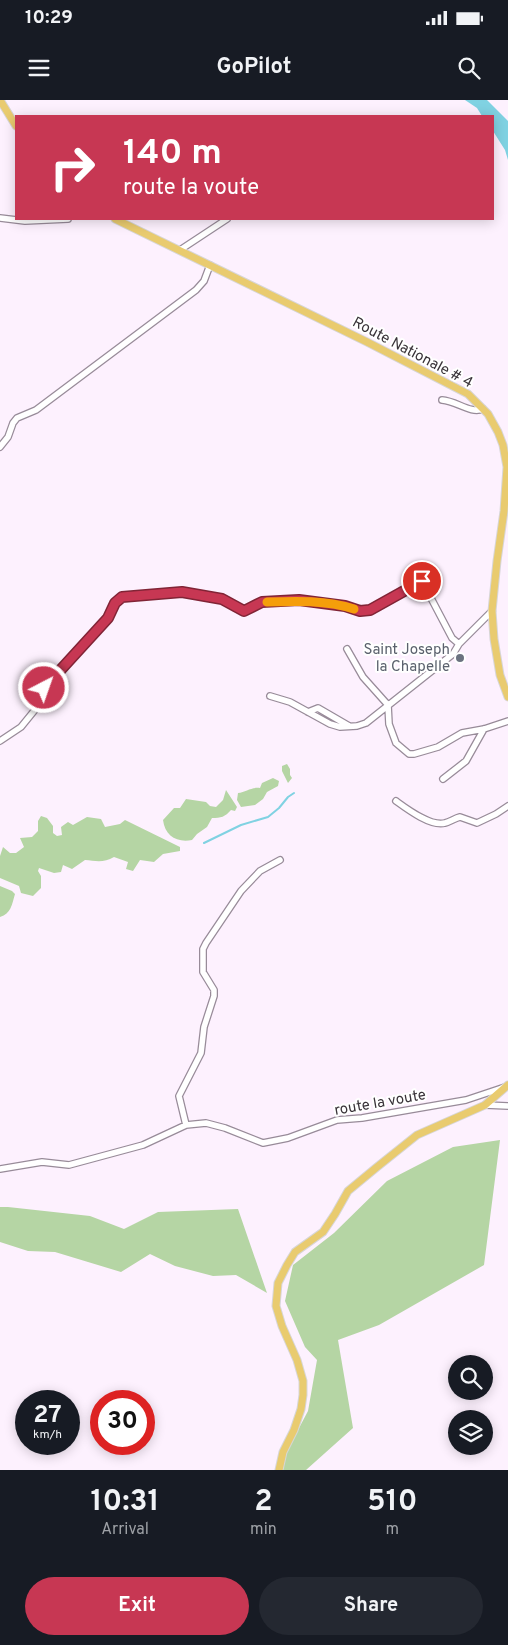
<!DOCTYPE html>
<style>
body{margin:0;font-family:Overpass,sans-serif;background:#242831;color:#f1f3f6;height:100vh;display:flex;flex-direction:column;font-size:19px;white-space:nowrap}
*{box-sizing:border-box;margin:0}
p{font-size:16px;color:#9ea1a6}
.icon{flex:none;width:28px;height:28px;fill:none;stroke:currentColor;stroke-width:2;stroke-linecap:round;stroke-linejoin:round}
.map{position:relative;height:1370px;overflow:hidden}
.side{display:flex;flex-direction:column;background:#171b24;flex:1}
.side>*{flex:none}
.guide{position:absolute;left:15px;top:15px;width:479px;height:105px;border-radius:0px;box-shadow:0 2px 12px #0003;background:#c73753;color:#fff;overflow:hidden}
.buttons{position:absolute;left:448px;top:1255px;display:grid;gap:10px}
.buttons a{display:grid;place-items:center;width:45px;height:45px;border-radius:50%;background:#171b24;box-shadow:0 2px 12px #0003;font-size:25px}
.speed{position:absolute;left:15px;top:1290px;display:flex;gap:10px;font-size:25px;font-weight:700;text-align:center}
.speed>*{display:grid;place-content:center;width:65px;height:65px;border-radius:50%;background:#171b24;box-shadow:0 2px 12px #0003;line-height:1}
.speed small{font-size:12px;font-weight:400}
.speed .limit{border:8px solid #d22;background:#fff;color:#111}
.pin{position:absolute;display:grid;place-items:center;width:42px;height:42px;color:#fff;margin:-21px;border:2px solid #fff;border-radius:50%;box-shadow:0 1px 5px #0007}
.me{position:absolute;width:55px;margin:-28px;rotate:41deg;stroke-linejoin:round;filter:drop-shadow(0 0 4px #0008)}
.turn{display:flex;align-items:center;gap:18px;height:105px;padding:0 25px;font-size:22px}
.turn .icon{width:65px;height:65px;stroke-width:2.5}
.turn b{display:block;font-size:35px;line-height:42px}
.eta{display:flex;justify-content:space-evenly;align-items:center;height:85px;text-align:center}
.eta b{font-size:30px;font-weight:700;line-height:35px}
.action{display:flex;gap:10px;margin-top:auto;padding:10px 25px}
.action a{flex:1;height:58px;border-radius:30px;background:#c73753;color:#fff;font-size:20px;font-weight:700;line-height:58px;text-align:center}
.action a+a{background:#242831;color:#f1f3f6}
.status{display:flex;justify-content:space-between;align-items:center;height:35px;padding:0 25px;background:#171b24;direction:ltr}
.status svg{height:14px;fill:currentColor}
header{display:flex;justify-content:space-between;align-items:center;height:65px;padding:0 25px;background:#171b24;font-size:22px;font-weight:700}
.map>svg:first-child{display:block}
.green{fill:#b5d5a4}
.water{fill:#80d2e2}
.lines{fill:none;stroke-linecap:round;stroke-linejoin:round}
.stream{stroke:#80d2e2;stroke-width:2}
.minor-casing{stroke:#988b99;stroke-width:8}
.major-casing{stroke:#d7d6d7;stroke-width:9}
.minor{stroke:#fff;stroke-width:5.5}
.major{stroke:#e9cb6f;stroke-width:7}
.route-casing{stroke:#812436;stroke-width:12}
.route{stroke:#c73753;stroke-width:9}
.slow{stroke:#f59e0b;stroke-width:9}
.worship-dot{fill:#6b7280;stroke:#fff;stroke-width:2}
.labels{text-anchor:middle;stroke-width:4;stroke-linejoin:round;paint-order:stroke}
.street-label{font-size:15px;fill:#393339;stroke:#fff}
.worship-label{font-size:15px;fill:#5b616d;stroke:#fff;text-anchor:end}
</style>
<div class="status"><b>10:29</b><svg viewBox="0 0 49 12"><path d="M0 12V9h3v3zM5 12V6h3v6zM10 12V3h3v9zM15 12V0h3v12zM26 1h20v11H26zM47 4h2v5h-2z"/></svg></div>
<header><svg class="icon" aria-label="menu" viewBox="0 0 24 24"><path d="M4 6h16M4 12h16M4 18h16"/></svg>GoPilot<svg class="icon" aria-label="search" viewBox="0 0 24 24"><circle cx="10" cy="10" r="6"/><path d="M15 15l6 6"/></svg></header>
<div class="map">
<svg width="508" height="1370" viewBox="0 0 508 1370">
<rect width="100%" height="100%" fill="#fdf1fe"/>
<path class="green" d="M287,664L290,669V675L292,678L288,683L282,671V666Z
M273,678L279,681L278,686L267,692L263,699L255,705L241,707L237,700L238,693C246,692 251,687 260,688L262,683Z
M226,690L237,707L235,711L231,710C225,717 221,718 212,718L207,727L197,734L192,740C177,743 165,736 163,720L174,708H180L186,699L206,702L210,706L216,707L223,700Z
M41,716L47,718L53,726V733L57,736L62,735L61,727L68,722L73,725L87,717L101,719L105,727L120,724L125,720L180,747V751L163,754L154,762L140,760L133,771L126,769L128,762L114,757C104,763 96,761 85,760L72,769L63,765L61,772L54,773L39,768L38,771L41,776V788L33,796L21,793L19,786L0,778V756L3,747L10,753H16L24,747L20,738L32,737L38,731V721Z
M0,786L12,791L15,794C12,804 11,814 0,817Z
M500,1040L484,1165L379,1225L338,1240L353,1328L306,1370H282L281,1362L308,1311L317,1260L305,1247L285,1201L293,1165L334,1133L387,1081L453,1047Z
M0,1107H8L90,1116L124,1129L158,1112L238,1109L267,1193L236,1175L213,1176L175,1166L150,1154L121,1172L55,1152L28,1151L0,1142Z"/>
<path class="water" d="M465,0H487L508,21V60L505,50L493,31L492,16H482L477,8Z"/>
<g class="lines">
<path class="stream" d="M204,743L241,725L268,717L279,708L288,697L294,693"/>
<defs>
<path id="minor" d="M0,118L25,121L68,119
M180,150L227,119
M442,300C457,301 470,314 483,309
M0,347L8,337L13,323L17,318L36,310L196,190L204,181L210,165
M347,549L363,577L388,605L389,624L396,643L409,654H414L438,647L462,633L484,629L508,621
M270,596L290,602L330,624L340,627L357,626L366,623L453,554L459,544
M308,612L318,608L349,626
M0,641L21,627L34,611L44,588L108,518L115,503L121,497L182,492L222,499L244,511L262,502L299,500L345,506L360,511L370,510L422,481L452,538L459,544L492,511
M443,679L466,661L484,629
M396,701C407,709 431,727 445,723C450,722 455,718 460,717L477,723L496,714L508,706
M485,1005L508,1006
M186,1025L179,996L201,953L204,927L214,896V890L203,872V849L206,843L241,791L260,771L280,760
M0,1069L42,1062L69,1065L143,1045L186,1025L206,1023L225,1028L263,1043L288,1038L337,1020L362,1018L466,1000L505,987"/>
<path id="major" d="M0,0L16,26
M115,119L367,242L468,294L488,314L498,332L503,345L507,367L504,411L497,461L492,511L494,539L500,575L508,597
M279,1370L283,1352L294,1330L301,1309L303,1295V1281L297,1260L282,1226L276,1206L278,1183L287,1165L295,1152L323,1132L335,1114L348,1091L377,1067L417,1035L485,1005L508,985"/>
</defs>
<use href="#minor" class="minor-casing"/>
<use href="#major" class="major-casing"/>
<use href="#minor" class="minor"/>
<use href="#major" class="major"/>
</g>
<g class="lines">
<defs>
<path id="route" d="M44,588L108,518L115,503L122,497L182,492L222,499L244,511L262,502L299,500L345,506L360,511L370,510L422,481"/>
</defs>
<use href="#route" class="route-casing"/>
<use href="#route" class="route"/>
<path class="slow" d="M267,502C296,501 326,500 354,509"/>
</g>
<circle class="worship-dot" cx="460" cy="558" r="5"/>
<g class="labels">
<g class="street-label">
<text transform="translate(413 252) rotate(28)" y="5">Route Nationale # 4</text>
<text transform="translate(380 1002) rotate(-10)" y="5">route la voute</text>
</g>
<g class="worship-label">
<text x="450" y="554">Saint Joseph<tspan x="450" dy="17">la Chapelle</tspan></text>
</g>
</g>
</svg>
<div class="buttons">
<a><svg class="icon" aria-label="search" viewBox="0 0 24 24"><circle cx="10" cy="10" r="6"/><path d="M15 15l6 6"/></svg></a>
<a><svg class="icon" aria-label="layers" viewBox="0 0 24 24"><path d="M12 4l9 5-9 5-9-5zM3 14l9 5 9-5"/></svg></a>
</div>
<div class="speed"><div>27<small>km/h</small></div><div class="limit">30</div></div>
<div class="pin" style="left:422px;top:481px;background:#d93025"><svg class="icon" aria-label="arrive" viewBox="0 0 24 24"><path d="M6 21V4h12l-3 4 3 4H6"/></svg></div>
<svg class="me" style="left:44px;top:588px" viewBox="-20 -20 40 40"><circle r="17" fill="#c73753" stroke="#fff" stroke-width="3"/><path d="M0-11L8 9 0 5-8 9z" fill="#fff"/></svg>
<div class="guide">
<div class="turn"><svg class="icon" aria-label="right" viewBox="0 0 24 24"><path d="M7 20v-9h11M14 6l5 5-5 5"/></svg><div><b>140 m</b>route la voute</div></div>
</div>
</div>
<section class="side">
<div class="eta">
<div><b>10:31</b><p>Arrival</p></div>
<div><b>2</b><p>min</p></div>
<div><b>510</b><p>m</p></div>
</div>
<div class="action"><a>Exit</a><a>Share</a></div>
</section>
